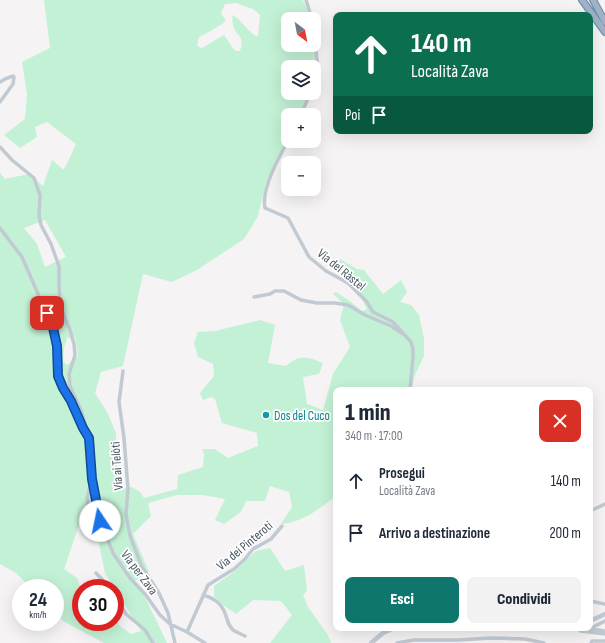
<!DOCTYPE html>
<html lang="it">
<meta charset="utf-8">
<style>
body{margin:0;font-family:"Sofia Sans Condensed",sans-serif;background:#f2f2f3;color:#1f2937;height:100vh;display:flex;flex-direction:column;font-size:15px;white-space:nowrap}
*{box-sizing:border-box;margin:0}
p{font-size:13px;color:#747a83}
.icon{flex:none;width:22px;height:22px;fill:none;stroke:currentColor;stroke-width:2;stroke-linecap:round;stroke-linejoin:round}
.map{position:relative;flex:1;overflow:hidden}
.sheet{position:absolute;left:333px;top:387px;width:260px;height:244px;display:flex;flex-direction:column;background:#fff;border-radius:8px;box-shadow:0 4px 16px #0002}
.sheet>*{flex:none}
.top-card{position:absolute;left:333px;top:12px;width:260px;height:122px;border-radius:8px;box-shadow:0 4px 16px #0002;background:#0b6e4f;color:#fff;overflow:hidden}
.needle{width:26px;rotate:148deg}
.controls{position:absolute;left:281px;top:12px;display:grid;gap:8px}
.controls a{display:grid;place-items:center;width:40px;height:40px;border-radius:8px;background:#fff;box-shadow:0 4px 16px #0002;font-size:20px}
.speed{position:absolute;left:12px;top:579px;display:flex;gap:8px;font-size:20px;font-weight:700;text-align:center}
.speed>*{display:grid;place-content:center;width:52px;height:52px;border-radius:50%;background:#fff;box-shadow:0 4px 16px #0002;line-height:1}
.speed small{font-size:10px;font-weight:400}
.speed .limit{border:6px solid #d22;background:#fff;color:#111}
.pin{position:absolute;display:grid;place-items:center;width:34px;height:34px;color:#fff;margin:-17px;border-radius:8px;box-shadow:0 2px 6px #0006}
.me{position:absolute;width:44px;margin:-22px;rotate:349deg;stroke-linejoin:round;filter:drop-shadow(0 0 3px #0008)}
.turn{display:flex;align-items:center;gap:14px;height:84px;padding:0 12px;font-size:18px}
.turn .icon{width:52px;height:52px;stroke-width:2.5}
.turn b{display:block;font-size:28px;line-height:34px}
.then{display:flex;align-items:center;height:38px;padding:0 12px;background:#0003;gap:8px;font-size:15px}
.round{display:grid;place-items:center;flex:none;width:42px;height:42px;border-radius:8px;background:#f2f2f3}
.overview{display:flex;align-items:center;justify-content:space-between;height:68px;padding:0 12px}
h1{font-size:24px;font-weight:800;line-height:30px}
.cta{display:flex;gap:8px;margin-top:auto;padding:8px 12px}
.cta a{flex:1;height:46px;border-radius:8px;background:#0f766e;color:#fff;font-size:16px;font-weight:800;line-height:46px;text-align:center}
.cta a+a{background:#f2f2f3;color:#1f2937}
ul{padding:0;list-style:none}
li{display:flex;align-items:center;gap:12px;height:52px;padding:0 12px}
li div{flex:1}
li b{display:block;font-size:15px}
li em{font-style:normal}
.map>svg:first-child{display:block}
.green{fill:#c3f1d5;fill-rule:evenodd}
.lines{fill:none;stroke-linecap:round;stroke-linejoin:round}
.trunk-casing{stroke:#7690ad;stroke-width:8}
.minor{stroke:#c1cad2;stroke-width:3.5}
.secondary{stroke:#c1cbd6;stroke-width:4.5}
.trunk{stroke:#9fb4c9;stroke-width:5.5}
.route-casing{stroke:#114b97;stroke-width:10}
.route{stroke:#1a73e8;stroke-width:7}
.culture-dot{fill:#0f9aa8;stroke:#fff;stroke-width:1.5}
.labels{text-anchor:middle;stroke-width:3.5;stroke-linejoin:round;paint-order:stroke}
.street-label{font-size:13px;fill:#4a5661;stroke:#fff}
.culture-label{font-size:13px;fill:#0d838f;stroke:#fff;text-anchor:start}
</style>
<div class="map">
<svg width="605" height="643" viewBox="0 0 605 643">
<rect width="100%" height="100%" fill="#f5f3f3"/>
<path class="green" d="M44,0H303L309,13L310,19H288V45H314L317,67L314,75V67H288V93H308L299,115H288V138L274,164L266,182L258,216L244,239L197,270L172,282L143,274L123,366L101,372L95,393L107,412L116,433L118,489L132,487L140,492L144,498L177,489L178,475L203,467L204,454L202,449H215L228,458L258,446L257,433L222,423L215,399L211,397L203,400L200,393L214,376L213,364L198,357L194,343L198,332L215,331L260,320L275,325L268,363L286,366C299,354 309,357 323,363L319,374L303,377L307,404L323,410L333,374L350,347L340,320L344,304L333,294L336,292L350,301L362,311L367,309L353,283L331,267L340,259L357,269L364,270L383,294L401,280L407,292L400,302L411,305L419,315L424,339V356L415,375L411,390H375L376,387L373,390H336V496C320,508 302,523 281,524L292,507L289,492L270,486L265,501H246L241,512L224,524L215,520L225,499L203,495H177L148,503L151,516L133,534L149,572L133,582L143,593L167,643H104L63,621L55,613V588H31L16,573L0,564V173L5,179L29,174L43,186L52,160L64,170L76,144L47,122L35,127L37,137L20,148L4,135L25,119L27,94L22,62L50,48ZM236,3L253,9L260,15L258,37C247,32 243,20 232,15C233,18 232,22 233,25C237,38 245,35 240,51H235L224,35L202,48L197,46L199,37L214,29L226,21L221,13L225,4ZM45,220L66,257L45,267L37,244L24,228ZM75,337L78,356L67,365L63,361L64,348L67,338ZM92,518L96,525L105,527L97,534L105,573L141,631L131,634L120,626L115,620V622H81V589L77,578L64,569L81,519Z
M270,548L285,571L304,565L307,591L303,595L308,607L328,635L331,643H270L292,615L281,601L253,600L236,614L223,605L214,596V586L235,571L256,551Z"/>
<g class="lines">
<defs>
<path id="trunk" d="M582,0L605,32
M593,0L605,22"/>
</defs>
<use href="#trunk" class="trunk-casing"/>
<path class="minor" d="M306,0L312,19
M314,36L318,68L314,81
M0,82L5,79L13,76L14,77L13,84L0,102
M301,115L310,93
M288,141C279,157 261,189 265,208L288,218L309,257L326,271L348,283L367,302L373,312L393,322L411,342L413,349V357L410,390
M0,147L12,160L34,178L40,195L39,216L41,225L51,244L59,266V287L60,300L63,313L70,330L74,344L75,355L69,374L70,386L81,410L89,438L92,479L100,521L113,553L130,578L145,594L160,615L170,624L187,632L205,643
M0,228L22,257L42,303L52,323L57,347L58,376L63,388L71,401L85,430
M254,297L270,294L275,291H284L301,300L317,303H335L348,305L365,315L391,326L403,334
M123,371L119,402L124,438L128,489L126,514L130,536L142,567L159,593L168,613L175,643
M92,480L87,498L94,537
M590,511L605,504
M96,573L110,588
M203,595C217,599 223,605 227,619C228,623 230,627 233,630C236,632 241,634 245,636
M115,597L126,614L145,630L153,643
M590,601L605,604
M577,628L581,631L605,634
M591,629L605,631
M584,630L589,629L605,621
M187,632L208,585L234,569L245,559L253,549L271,539L282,526
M397,643L414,640H458L491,638L525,639L544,643
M591,643L592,641H605"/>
<path class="secondary" d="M590,621L605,614
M529,628H562
M371,643L383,633L394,628"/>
<use href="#trunk" class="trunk"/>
</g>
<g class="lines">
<defs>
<path id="route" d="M47,313L52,323L57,346L58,376L63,388L71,401L83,428L89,438L92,479L100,521"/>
</defs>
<use href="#route" class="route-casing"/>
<use href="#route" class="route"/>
</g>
<circle class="culture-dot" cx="266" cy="415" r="4"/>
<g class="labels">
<g class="street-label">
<text transform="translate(342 269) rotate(39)" y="5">Via del Ràstel</text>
<text transform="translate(116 466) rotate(-94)" y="5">Via ai Telòti</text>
<text transform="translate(244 545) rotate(-40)" y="5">Via dei Pinteroti</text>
<text transform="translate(140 572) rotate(53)" y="5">Via per Zava</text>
</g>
<g class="culture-label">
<text x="274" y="420">Dos del Cuco</text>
</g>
</g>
</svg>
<div class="controls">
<a><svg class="needle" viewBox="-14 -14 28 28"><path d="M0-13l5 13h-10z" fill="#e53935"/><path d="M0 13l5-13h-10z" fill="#747a83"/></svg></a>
<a><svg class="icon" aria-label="layers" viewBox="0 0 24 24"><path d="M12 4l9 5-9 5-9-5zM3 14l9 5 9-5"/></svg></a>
<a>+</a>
<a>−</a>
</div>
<div class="speed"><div>24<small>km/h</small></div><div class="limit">30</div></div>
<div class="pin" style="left:47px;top:313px;background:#d93025"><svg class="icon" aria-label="arrive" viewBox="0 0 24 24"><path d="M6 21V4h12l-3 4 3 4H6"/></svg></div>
<svg class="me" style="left:100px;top:521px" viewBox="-20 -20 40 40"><circle r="19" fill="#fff"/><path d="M0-13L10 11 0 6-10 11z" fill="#1a73e8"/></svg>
<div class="top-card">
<div class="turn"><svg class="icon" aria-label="ahead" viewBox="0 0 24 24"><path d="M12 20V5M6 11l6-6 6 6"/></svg><div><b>140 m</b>Località Zava</div></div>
<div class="then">Poi<svg class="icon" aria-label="arrive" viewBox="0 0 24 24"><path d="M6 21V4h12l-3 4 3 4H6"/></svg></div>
</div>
<section class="sheet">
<div class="overview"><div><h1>1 min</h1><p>340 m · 17:00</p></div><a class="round" style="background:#d93025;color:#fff"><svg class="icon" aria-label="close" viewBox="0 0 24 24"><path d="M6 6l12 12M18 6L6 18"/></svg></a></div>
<ul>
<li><svg class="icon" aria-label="ahead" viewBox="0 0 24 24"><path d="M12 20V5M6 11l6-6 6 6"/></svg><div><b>Prosegui</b><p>Località Zava</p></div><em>140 m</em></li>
<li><svg class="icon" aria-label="arrive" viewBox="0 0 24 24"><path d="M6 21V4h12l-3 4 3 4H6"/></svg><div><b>Arrivo a destinazione</b></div><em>200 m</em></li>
</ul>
<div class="cta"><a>Esci</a><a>Condividi</a></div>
</section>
</div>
